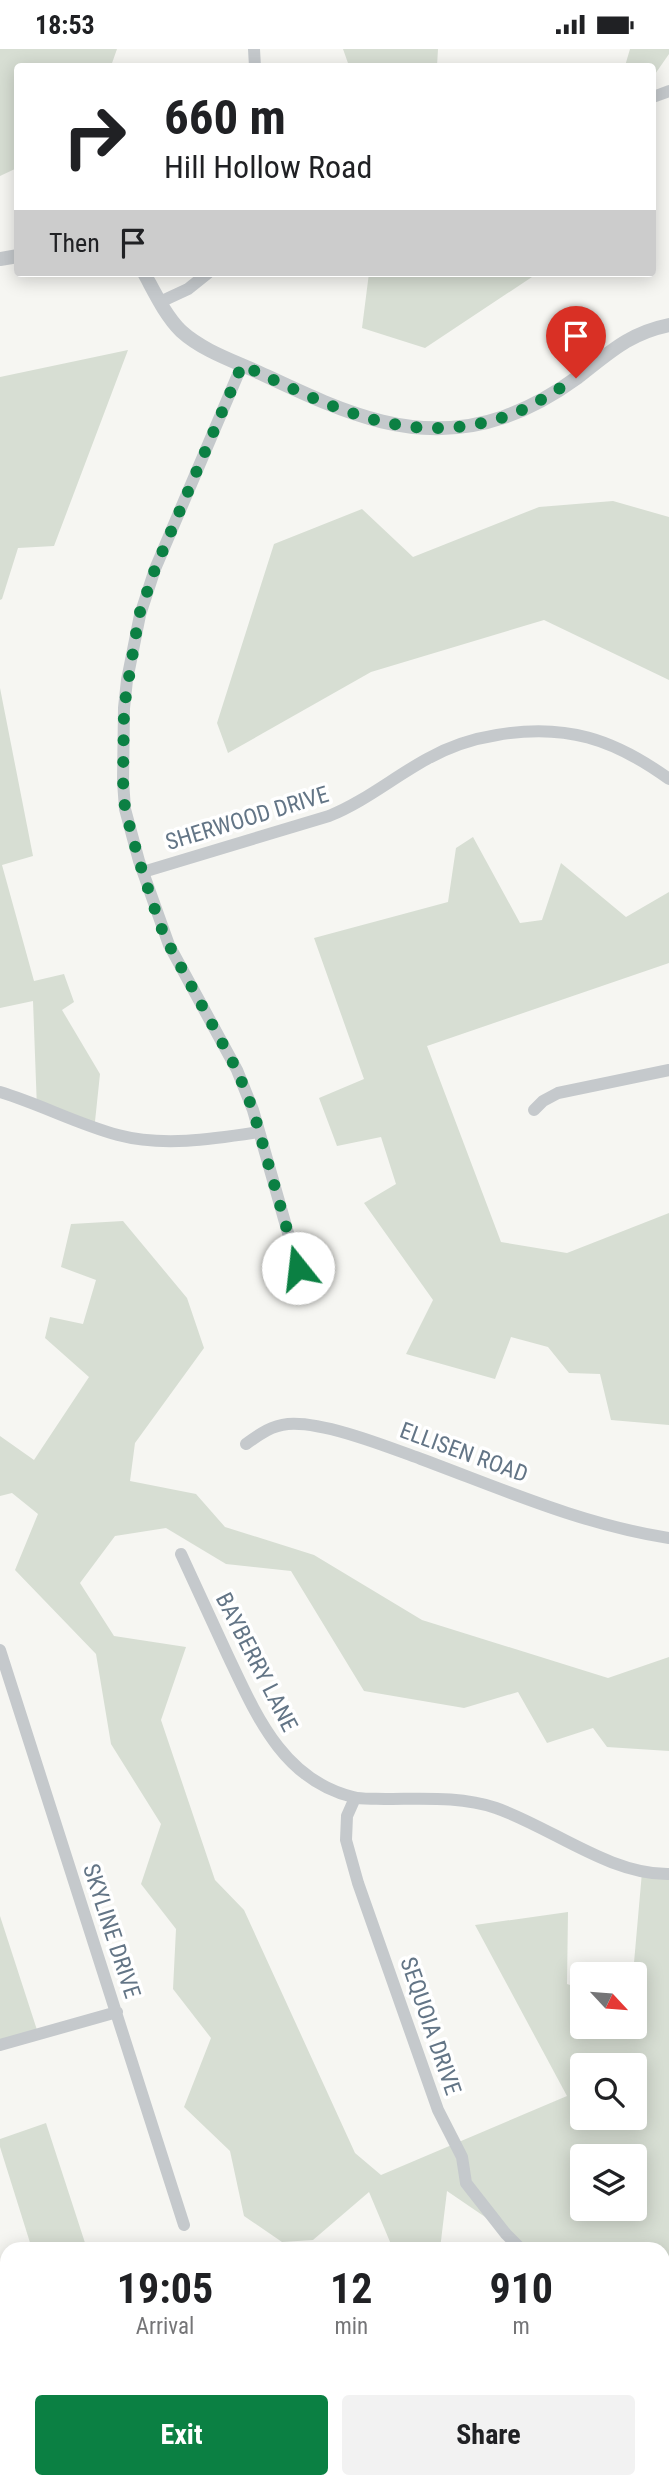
<!DOCTYPE html>
<style>
body{margin:0;font-family:"Roboto Condensed",sans-serif;background:#f2f2f2;color:#202124;height:100vh;display:flex;flex-direction:column;font-size:26px;white-space:nowrap}
*{box-sizing:border-box;margin:0}
p{font-size:23px;color:#757577}
.icon{flex:none;width:38px;height:38px;fill:none;stroke:currentColor;stroke-width:2;stroke-linecap:round;stroke-linejoin:round}
.map{position:relative;flex:1;overflow:hidden}
.side{position:absolute;left:0px;top:2193px;width:670px;height:247px;display:flex;flex-direction:column;background:#fff;border-radius:21px 21px 0 0;box-shadow:0 4px 18px #0003}
.side>*{flex:none}
.hud{position:absolute;left:14px;top:14px;width:642px;height:214px;border-radius:7px;box-shadow:0 4px 18px #0003;background:#fff;color:#202124;overflow:hidden}
.needle{width:46px;rotate:116deg}
.buttons{position:absolute;left:570px;top:1913px;display:grid;gap:14px}
.buttons a{display:grid;place-items:center;width:77px;height:77px;border-radius:7px;background:#fff;box-shadow:0 4px 18px #0003;font-size:35px}
.pin{position:absolute;display:grid;place-items:center;width:60px;height:60px;color:#fff;margin:-72px -30px;border-radius:50% 50% 50% 0;rotate:-45deg;box-shadow:0 0 7px #0007}
.pin .icon{rotate:45deg}
.me{position:absolute;width:77px;margin:-38px;rotate:344deg;stroke-linejoin:round;filter:drop-shadow(0 0 5px #0008)}
.turn{display:flex;align-items:center;gap:24px;height:147px;padding:0 35px;font-size:32px}
.turn .icon{width:91px;height:91px;stroke-width:2.5}
.turn b{display:block;font-size:49px;line-height:60px}
.then{display:flex;align-items:center;height:66px;padding:0 35px;background:#0003;gap:14px;font-size:26px}
.eta{display:flex;justify-content:space-evenly;align-items:center;height:119px;text-align:center}
.eta b{font-size:42px;font-weight:700;line-height:49px}
.cta{display:flex;gap:14px;margin-top:auto;padding:14px 35px}
.cta a{flex:1;height:80px;border-radius:7px;background:#0b8043;color:#fff;font-size:28px;font-weight:700;line-height:80px;text-align:center}
.cta a+a{background:#f2f2f2;color:#202124}
.status{display:flex;justify-content:space-between;align-items:center;height:49px;padding:0 35px;background:#fff;direction:ltr}
.status svg{height:19px;fill:currentColor}
.map>svg:first-child{display:block}
.green{fill:#d7ded3;fill-rule:evenodd}
.lines{fill:none;stroke-linecap:round;stroke-linejoin:round}
.minor{stroke:#c5c9cc;stroke-width:12}
.tertiary{stroke:#c5c9cc;stroke-width:14}
.route{stroke:#0b8043;stroke-width:12;stroke-dasharray:0 21.6}
.labels{text-anchor:middle;stroke-width:7;stroke-linejoin:round;paint-order:stroke}
.street-label{font-size:23px;fill:#637586;stroke:#fff}
</style>
<div class="status"><b>18:53</b><svg viewBox="0 0 49 12"><path d="M0 12V9h3v3zM5 12V6h3v6zM10 12V3h3v9zM15 12V0h3v12zM26 1h20v11H26zM47 4h2v5h-2z"/></svg></div>
<div class="map">
<svg width="669" height="2438" viewBox="0 0 669 2438">
<rect width="100%" height="100%" fill="#f6f6f2"/>
<path class="green" d="M0,0H117L111,17L18,18L17,119L0,127Z
M343,0H438L437,17H349Z
M630,0H669V5L653,28V18L625,17Z
M369,224H538L425,299L362,279Z
M128,301L54,497L18,499L2,550L0,551V328Z
M613,452L669,468V631L544,571L371,623L228,704L217,674L274,495L362,460L413,508L539,458Z
M0,639L33,807L2,816L34,932L64,925L74,953L62,961L100,1025L94,1082L37,1060L33,952L0,959Z
M473,788L520,874L542,871L561,814L626,868L669,843V914L427,997L501,1193L567,1204L669,1164V1376L611,1371L600,1325L569,1324L548,1298L511,1288L495,1330L406,1305L433,1251L364,1154L396,1135L381,1088L337,1097L319,1049L364,1030L314,889L448,853L456,799Z
M123,1172L187,1249L204,1299L135,1394L130,1432L196,1445L225,1478L314,1506L422,1571L608,1629L669,1608V1702L607,1698L593,1679L547,1694L518,1643L464,1659L364,1642L291,1522L226,1515L166,1479L115,1487L80,1534L114,1587L186,1598L161,1671L215,1831L244,1861L355,2104L381,2126L567,2047L475,1876L568,1863L567,1935L583,1940V1978H635V1925H633L642,1823L669,1820V2322L663,2324V2200H532L447,2142L440,2200H393L369,2143L313,2191L282,2193L244,2167L230,2102L184,2058L211,1989L173,1940L176,1880L141,1835L161,1775L111,1695L96,1605L15,1521L38,1465L12,1444L0,1447V1387L34,1411L89,1328L45,1289L50,1268L83,1275L96,1231L61,1218L71,1175ZM583,2016H635V2068H583ZM583,2107H635V2160H583Z
M0,1867L37,1981L0,1991Z
M46,2074L87,2200H32L0,2098V2090Z
M61,2432H257V2433L240,2438H47Z"/>
<g class="lines">
<path class="minor" d="M254,0L255,18
M653,48L669,42
M160,253L188,240L208,224
M242,316L155,520L140,566L127,631L124,659L123,732L125,760L139,812L169,896L237,1021L253,1061L298,1219L304,1234L311,1241
M143,823L329,767C364,753 394,728 427,710C450,697 471,690 497,686C565,674 614,690 669,730
M0,1043C40,1055 77,1075 118,1086C163,1098 213,1090 259,1083
M534,1061L543,1052L558,1044L669,1021
M246,1395C260,1385 270,1377 288,1375C323,1372 388,1398 421,1410C502,1440 583,1476 669,1489
M181,1505C197,1539 212,1573 228,1607C256,1666 283,1731 353,1748C363,1751 375,1749 385,1750C422,1750 461,1747 496,1759C551,1778 610,1826 669,1825
M0,1601L184,2176
M355,1749L347,1767L346,1791L358,1834L438,2061L462,2108L466,2134L506,2185L521,2200
M0,1996L117,1963
M305,2438L307,2432"/>
<path class="tertiary" d="M0,210L18,207
M144,224C155,244 165,266 181,282C203,302 234,312 260,324C339,361 415,399 504,368C530,359 556,344 578,328C609,304 629,284 669,276
M0,2402L7,2423
M10,2432L12,2438"/>
</g>
<g class="lines">
<path class="route" d="M298,1219L253,1061L237,1021L169,896L160,876L139,812L125,760L123,732L124,659L139,566L155,520L242,316C328,356 403,399 501,369C528,361 552,344 576,329"/>
</g>
<g class="labels">
<g class="street-label">
<text transform="translate(247 769) rotate(-17)" y="8">SHERWOOD DRIVE</text>
<text transform="translate(464 1403) rotate(20)" y="8">ELLISEN ROAD</text>
<text transform="translate(257 1613) rotate(63)" y="8">BAYBERRY LANE</text>
<text transform="translate(112 1882) rotate(72)" y="8">SKYLINE DRIVE</text>
<text transform="translate(431 1977) rotate(71)" y="8">SEQUOIA DRIVE</text>
</g>
</g>
</svg>
<div class="buttons">
<a><svg class="needle" viewBox="-14 -14 28 28"><path d="M0-13l5 13h-10z" fill="#e53935"/><path d="M0 13l5-13h-10z" fill="#757577"/></svg></a>
<a><svg class="icon" aria-label="search" viewBox="0 0 24 24"><circle cx="10" cy="10" r="6"/><path d="M15 15l6 6"/></svg></a>
<a><svg class="icon" aria-label="layers" viewBox="0 0 24 24"><path d="M12 4l9 5-9 5-9-5zM3 14l9 5 9-5"/></svg></a>
</div>
<div class="pin" style="left:576px;top:329px;background:#d93025"><svg class="icon" aria-label="arrive" viewBox="0 0 24 24"><path d="M6 21V4h12l-3 4 3 4H6"/></svg></div>
<svg class="me" style="left:298px;top:1219px" viewBox="-20 -20 40 40"><circle r="19" fill="#fff"/><path d="M0-13L10 11 0 6-10 11z" fill="#0b8043"/></svg>
<div class="hud">
<div class="turn"><svg class="icon" aria-label="right" viewBox="0 0 24 24"><path d="M7 20v-9h11M14 6l5 5-5 5"/></svg><div><b>660 m</b>Hill Hollow Road</div></div>
<div class="then">Then<svg class="icon" aria-label="arrive" viewBox="0 0 24 24"><path d="M6 21V4h12l-3 4 3 4H6"/></svg></div>
</div>
<section class="side">
<div class="eta">
<div><b>19:05</b><p>Arrival</p></div>
<div><b>12</b><p>min</p></div>
<div><b>910</b><p>m</p></div>
</div>
<div class="cta"><a>Exit</a><a>Share</a></div>
</section>
</div>
